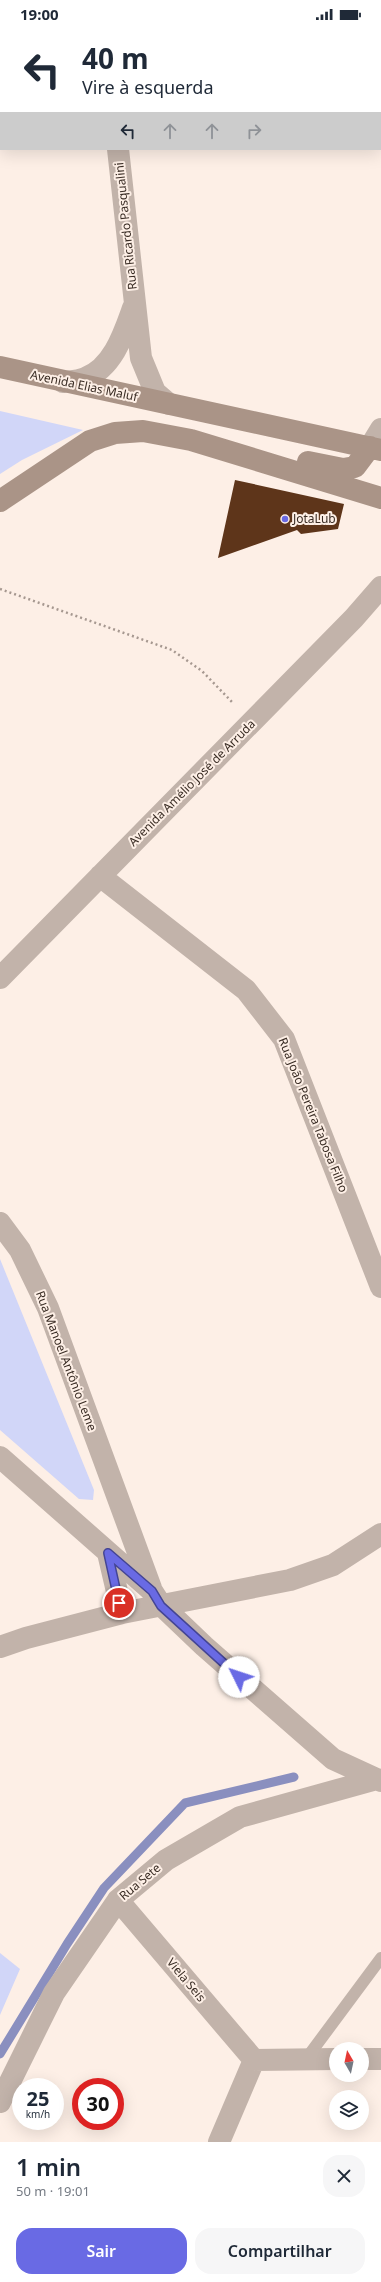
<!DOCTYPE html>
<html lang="pt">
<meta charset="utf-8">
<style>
body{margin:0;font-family:"Noto Sans",sans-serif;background:#f6f6f7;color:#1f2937;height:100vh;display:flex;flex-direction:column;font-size:15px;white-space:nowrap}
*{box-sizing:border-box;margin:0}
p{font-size:13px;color:#747a83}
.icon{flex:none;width:22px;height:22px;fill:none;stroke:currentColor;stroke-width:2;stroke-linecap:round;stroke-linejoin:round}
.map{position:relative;height:2114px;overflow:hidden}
.drawer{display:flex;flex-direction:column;background:#fff;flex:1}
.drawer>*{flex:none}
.hud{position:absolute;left:0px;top:0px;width:381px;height:122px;box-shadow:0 4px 16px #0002;background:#fff;color:#1f2937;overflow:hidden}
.needle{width:26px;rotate:351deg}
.buttons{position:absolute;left:329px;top:2014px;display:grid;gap:8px}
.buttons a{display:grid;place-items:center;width:40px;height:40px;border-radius:50%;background:#fff;box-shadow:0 4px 16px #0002;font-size:20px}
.speed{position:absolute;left:12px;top:2050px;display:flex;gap:8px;font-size:20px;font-weight:700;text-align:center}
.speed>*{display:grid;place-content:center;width:52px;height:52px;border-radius:50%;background:#fff;box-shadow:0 4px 16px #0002;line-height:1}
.speed small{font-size:10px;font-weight:400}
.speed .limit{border:6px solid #d22;background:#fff;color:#111}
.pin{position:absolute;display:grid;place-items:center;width:34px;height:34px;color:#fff;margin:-17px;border:2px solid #fff;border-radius:50%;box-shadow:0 1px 4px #0007}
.me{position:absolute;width:44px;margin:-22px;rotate:311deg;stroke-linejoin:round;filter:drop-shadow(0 0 3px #0008)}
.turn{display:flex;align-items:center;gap:14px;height:84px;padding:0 16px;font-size:18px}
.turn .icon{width:52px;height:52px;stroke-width:2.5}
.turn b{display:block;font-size:28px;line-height:34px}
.lanes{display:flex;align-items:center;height:38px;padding:0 16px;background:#0003;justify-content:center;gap:20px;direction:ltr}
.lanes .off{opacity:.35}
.round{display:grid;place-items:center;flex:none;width:42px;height:42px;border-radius:16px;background:#f6f6f7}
.overview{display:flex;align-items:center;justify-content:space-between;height:68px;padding:0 16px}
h1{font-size:24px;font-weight:600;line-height:30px}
.action{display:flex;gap:8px;margin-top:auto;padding:8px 16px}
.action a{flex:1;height:46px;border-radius:16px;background:#696ae4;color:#fff;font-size:16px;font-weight:600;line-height:46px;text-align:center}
.action a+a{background:#f6f6f7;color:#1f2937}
.status{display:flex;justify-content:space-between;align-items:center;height:28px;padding:0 20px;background:#fff;direction:ltr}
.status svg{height:11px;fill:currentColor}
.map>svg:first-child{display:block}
.green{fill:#d1d6f8}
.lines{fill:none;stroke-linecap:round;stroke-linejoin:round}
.stream{stroke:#8a8fbf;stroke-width:9}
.building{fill:#5e351a}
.path{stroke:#a69890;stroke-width:2.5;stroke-dasharray:2 3;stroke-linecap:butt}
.lane{stroke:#c2b3aa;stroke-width:12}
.street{stroke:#c2b3aa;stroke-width:22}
.secondary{stroke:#aa9487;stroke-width:22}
.route-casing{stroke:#444594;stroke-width:10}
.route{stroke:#696ae4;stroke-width:7}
.poi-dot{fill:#696ae4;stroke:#fdefe6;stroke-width:1.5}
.labels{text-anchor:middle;stroke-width:4;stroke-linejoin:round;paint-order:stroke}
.street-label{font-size:12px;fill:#392c24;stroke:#fdefe6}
.poi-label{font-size:12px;fill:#392c24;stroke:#fdefe6;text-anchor:start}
</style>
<div class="status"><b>19:00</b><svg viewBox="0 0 49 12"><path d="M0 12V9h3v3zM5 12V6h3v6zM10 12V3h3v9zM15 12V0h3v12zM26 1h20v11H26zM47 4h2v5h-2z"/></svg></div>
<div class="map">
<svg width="381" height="2114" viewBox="0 0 381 2114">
<rect width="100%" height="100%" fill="#fdefe6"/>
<path class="green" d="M0,383L83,402L22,432L0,446Z
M0,1231L94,1462L93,1472L79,1471L0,1402Z
M0,1925L20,1941L0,1987Z"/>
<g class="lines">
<path class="stream" d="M0,2026L67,1916L104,1860L185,1775L294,1749"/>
</g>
<path class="building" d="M235,452L344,476L338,501L301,506L297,502L218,530Z"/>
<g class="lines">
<path class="path" d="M0,561L172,622L202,643L233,675"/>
<path class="lane" d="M306,2031L381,1930"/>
<path class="street" d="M104,0V1
M374,0L375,1
M380,62L381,73
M118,121L141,330L155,364L169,376
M63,354C70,353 79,353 85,350C113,340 124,305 133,280
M370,419L381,401
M100,848L246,962L284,1011L381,1259
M0,950L354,590L381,559
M0,1195L20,1222L48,1280L151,1560
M0,1429L152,1563L161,1577L204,1618L333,1731L381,1753
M108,1525L122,1585
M0,1619L26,1610L122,1585L290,1552L333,1537L381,1506
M118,1872L254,2032
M362,2031H381
M254,2032L336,2031
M0,2074L54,1965L118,1872L166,1832L240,1789L377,1751
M219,2114L254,2032"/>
<path class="secondary" d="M0,339L381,422
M308,434L343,441L355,439L370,419
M0,473L90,413L115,405L143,403L191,412L381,470"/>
</g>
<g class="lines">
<defs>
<path id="route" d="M119,1575L108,1525L152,1563L161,1578L239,1649"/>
</defs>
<use href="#route" class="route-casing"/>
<use href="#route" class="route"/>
</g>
<circle class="poi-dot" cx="285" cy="491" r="4"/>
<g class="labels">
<g class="street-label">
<text transform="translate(126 198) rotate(-96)" y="4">Rua Ricardo Pasqualini</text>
<text transform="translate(84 358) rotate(12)" y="4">Avenida Elias Maluf</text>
<text transform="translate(192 755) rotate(-45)" y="4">Avenida Amélio José de Arruda</text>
<text transform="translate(313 1087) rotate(68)" y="4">Rua João Pereira Tabosa Filho</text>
<text transform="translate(66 1333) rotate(69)" y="4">Rua Manoel Antônio Leme</text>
<text transform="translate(140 1854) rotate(-40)" y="4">Rua Sete</text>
<text transform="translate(186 1952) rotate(50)" y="4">Viela Seis</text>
</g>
<g class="poi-label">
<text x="293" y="495">JotaLub</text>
</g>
</g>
</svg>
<div class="buttons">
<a><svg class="needle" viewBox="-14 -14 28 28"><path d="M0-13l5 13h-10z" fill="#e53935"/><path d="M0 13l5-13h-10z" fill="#747a83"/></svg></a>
<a><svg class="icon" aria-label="layers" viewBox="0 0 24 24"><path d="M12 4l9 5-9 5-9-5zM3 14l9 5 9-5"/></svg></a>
</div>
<div class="speed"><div>25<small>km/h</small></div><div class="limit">30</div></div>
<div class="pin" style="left:119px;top:1575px;background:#d93025"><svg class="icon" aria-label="arrive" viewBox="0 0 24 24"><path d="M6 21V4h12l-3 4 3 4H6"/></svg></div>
<svg class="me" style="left:239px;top:1649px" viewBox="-20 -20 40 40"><circle r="19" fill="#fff"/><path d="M0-13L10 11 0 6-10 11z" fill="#696ae4"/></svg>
<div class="hud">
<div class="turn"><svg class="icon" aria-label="left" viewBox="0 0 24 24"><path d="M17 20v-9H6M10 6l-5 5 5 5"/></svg><div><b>40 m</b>Vire à esquerda</div></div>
<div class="lanes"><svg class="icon" aria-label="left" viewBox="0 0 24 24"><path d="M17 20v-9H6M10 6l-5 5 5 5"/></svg><svg class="icon off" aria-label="ahead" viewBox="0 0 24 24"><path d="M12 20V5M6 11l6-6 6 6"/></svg><svg class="icon off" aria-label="ahead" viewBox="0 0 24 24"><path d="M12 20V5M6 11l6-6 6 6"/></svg><svg class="icon off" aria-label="right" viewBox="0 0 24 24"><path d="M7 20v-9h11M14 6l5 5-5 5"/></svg></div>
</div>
</div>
<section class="drawer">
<div class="overview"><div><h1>1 min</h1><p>50 m · 19:01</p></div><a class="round"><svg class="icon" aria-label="close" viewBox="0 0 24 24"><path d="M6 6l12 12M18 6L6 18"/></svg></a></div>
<div class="action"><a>Sair</a><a>Compartilhar</a></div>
</section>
